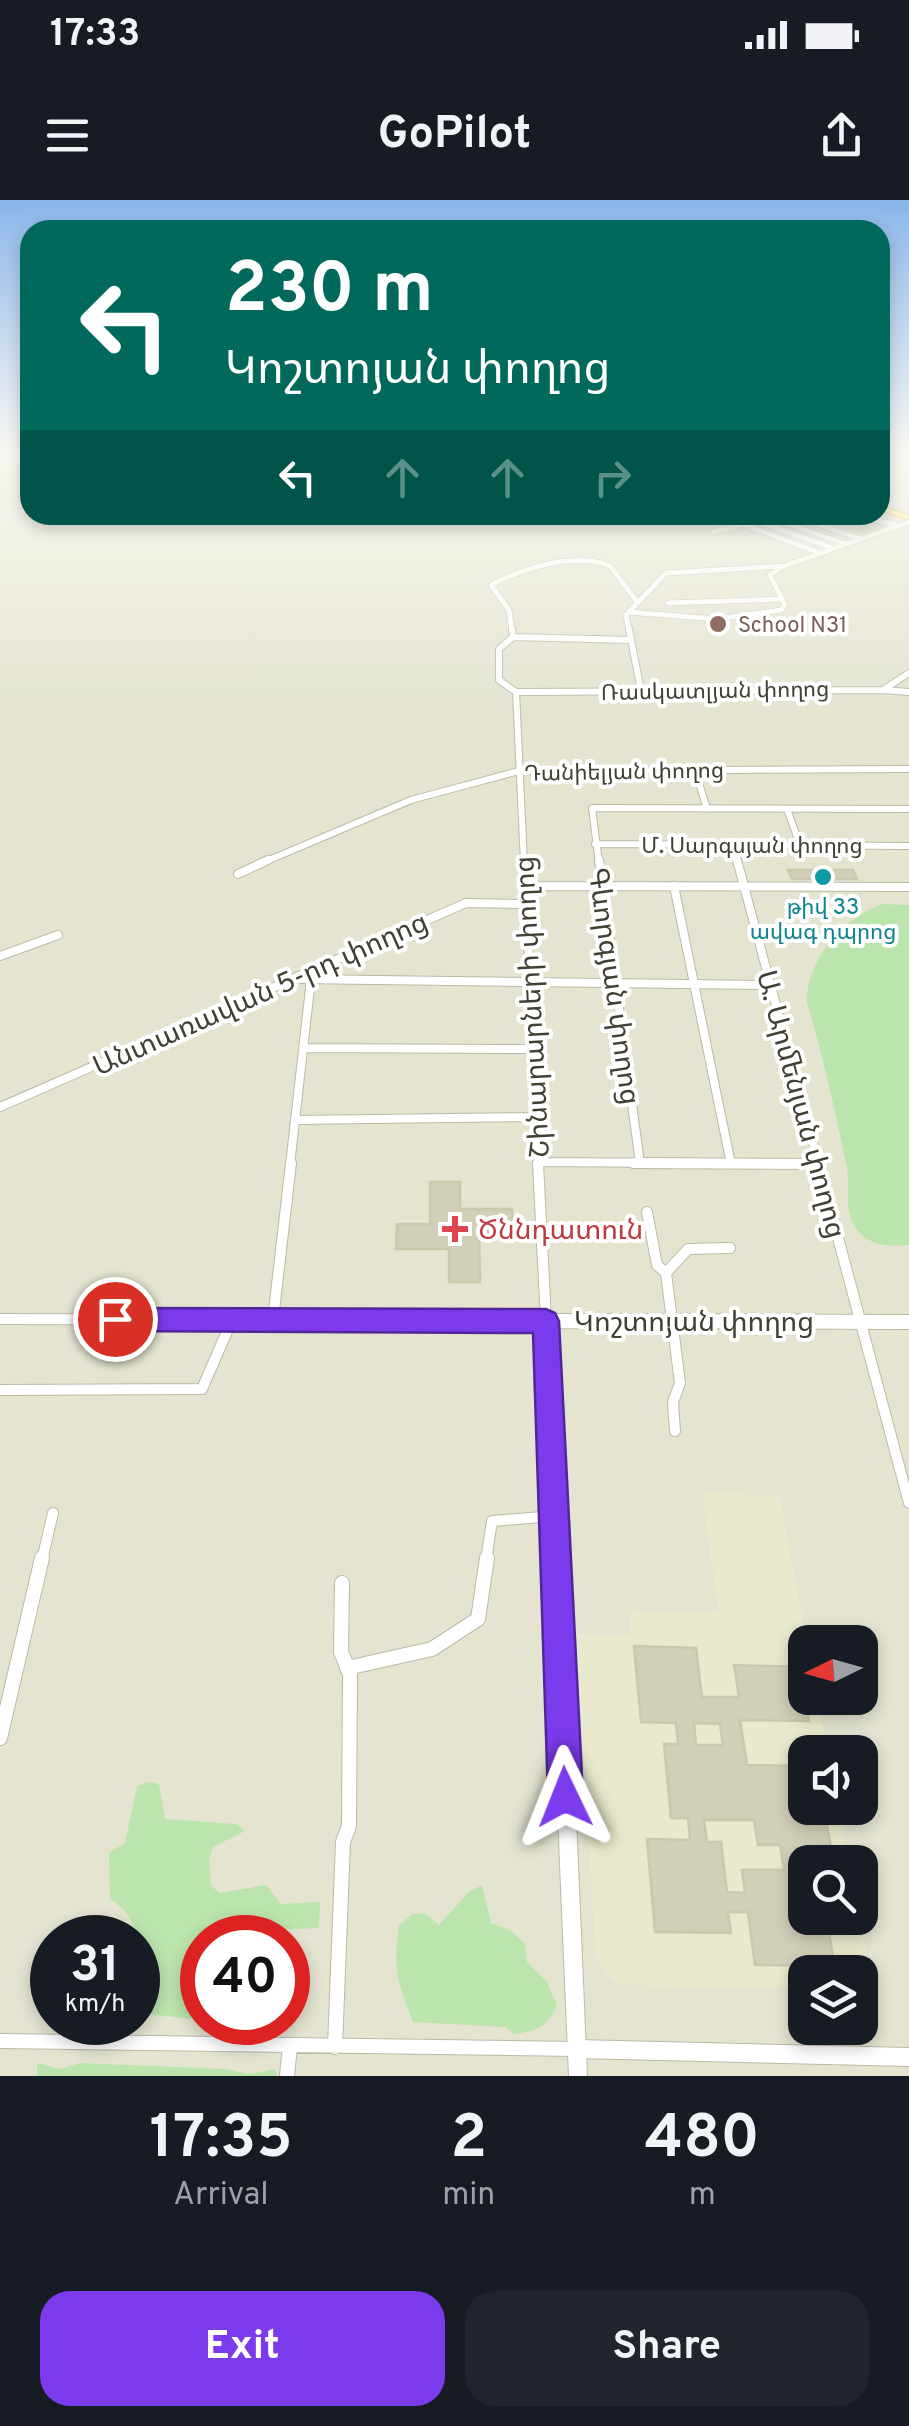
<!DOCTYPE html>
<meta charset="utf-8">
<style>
body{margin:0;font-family:Overpass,"Noto Sans Armenian",sans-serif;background:#20242c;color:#f1f3f6;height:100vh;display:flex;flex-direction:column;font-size:38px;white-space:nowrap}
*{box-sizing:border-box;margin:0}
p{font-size:32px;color:#9ea1a6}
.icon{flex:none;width:55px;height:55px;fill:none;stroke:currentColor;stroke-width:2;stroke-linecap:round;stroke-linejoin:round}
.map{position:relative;height:1876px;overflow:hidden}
.side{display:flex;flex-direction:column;background:#171b24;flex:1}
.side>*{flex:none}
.hud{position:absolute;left:20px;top:20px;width:870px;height:305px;border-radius:30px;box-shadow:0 5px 15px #0003;background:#00695c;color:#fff;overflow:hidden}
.needle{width:65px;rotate:265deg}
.controls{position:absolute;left:788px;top:1425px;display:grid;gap:20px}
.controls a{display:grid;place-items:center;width:90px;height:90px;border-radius:20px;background:#171b24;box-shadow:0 5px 15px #0003;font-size:50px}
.speed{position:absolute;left:30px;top:1715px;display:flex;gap:20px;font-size:50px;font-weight:700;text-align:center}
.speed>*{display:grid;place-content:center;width:130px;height:130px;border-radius:50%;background:#171b24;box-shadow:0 5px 15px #0003;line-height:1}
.speed small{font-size:25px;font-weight:400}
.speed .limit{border:15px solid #d22;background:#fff;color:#111}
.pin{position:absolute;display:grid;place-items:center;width:85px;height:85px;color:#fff;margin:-42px;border:5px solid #fff;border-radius:50%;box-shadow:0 2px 10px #0007}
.me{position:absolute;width:110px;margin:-55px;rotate:358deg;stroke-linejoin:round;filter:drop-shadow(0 0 8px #0008)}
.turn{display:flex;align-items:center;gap:35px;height:210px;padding:0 40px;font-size:45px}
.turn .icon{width:130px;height:130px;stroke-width:2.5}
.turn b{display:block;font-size:70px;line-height:85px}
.lanes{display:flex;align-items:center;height:95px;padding:0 40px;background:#0003;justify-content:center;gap:50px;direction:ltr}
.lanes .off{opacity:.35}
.eta{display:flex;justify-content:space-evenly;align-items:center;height:170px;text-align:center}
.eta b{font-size:60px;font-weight:700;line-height:70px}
.button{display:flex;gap:20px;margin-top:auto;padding:20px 40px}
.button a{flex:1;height:115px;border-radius:30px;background:#7c3aed;color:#fff;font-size:40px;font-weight:700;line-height:115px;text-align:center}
.button a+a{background:#20242c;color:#f1f3f6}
.status{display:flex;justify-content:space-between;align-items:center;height:70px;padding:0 50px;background:#171b24;direction:ltr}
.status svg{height:28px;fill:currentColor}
header{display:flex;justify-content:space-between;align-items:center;height:130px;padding:0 40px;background:#171b24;font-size:45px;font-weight:700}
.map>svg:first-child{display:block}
.residential{fill:#e4e4d1;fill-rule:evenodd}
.education{fill:#e9e9cd}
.green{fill:#bce4ad}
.building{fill:#d2cfb9;stroke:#ccc8ad;stroke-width:2.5;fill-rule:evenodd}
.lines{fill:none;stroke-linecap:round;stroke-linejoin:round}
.minor-far4-casing{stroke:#bbbaa6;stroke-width:6}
.minor-far3-casing{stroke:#bbbaa6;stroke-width:8}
.minor-far2-casing{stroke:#bbbaa6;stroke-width:10}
.minor-far1-casing{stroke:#bbbaa6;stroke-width:12}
.minor-casing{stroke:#bbbaa6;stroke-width:16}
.tertiary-far1-casing{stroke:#bbbaa6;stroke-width:16}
.tertiary-casing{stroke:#bbbaa6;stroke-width:20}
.trunk-casing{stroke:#d5c639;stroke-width:3}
.minor-far4{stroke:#fff;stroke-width:5}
.minor-far3{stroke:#fff;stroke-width:6}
.minor-far2{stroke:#fff;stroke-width:8}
.minor-far1{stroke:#fff;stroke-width:10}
.minor{stroke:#fff;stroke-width:14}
.tertiary-far1{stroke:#fff;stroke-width:14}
.tertiary{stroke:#fff;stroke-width:18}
.trunk{fill:#f8f37e;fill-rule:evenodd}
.route{fill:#7c3aed;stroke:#51269a;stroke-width:2.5}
.education-dot{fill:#8d6e63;stroke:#fff;stroke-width:4}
.culture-dot{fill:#0f9aa8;stroke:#fff;stroke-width:4}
.health-dot{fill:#e0444e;stroke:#fff;stroke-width:4}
.labels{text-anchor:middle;stroke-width:8;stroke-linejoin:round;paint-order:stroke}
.far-education-label{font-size:22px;fill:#785e54;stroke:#fff;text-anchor:start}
.far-street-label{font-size:22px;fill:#424034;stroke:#fff}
.far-culture-label{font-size:22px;fill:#0d838f;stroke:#fff}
.street-label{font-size:28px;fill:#424034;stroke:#fff}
.health-label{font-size:28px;fill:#be3a42;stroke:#fff;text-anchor:start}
</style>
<div class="status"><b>17:33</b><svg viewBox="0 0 49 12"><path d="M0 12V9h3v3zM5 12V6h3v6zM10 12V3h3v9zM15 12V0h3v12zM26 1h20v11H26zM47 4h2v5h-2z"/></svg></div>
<header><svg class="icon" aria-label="menu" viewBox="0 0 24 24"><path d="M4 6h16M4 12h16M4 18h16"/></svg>GoPilot<svg class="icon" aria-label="share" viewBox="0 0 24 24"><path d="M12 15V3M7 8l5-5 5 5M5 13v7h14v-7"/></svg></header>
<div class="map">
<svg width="909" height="1876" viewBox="0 0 909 1876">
<rect width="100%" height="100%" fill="#f1f0e3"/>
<path class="residential" d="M0,253H30V315H880V253H909V1876H0ZM805,1442H860V1498H805ZM805,1552H860V1608H805ZM805,1662H860V1718H805ZM52,1738H138V1822H52ZM202,1738H288V1822H202ZM805,1772H860V1828H805Z"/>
<path class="education" d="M702,1294L779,1295L807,1442L805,1498H817L828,1552H805V1608H839L849,1662H805V1718H860L873,1789H860V1772H805V1788L617,1785L596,1758L576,1434H631L630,1412L719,1413Z"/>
<path class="green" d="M882,704L909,705V1045C888,1047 866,1046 854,1025C843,1006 851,984 846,963C835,910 823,855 807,803C806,760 844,718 882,704Z
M148,1582L159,1584L165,1619L236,1624L245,1631L213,1647L209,1660L211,1686L220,1693L266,1685L281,1704L320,1702L319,1728L274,1730L265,1737L202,1738V1761L195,1766L201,1806L191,1819L138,1813V1781L142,1776C139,1744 140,1717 110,1699L109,1653L125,1643L137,1586Z
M482,1685L491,1723L510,1730L525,1744L527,1762L547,1782L557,1805C547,1827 537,1831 514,1834L505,1827L413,1822C397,1778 393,1774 399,1725L413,1714L425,1713L439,1725L469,1692Z
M37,1863L60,1869L80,1863L224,1869L250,1874L275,1869L277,1876H37Z"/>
<path class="building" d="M788,670H853L857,679H792Z
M430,982H460V1009H512L513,1033H479L480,1082H449V1049H396L397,1024H430Z
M634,1446L696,1448L702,1497H739L734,1465L799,1467L809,1521L740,1520L747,1565L805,1566V1608H824L831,1648H795L798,1670H805V1718H826L835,1766L755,1765L748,1712H728L731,1733L655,1732L647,1639L690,1640L688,1618H671L664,1544H678L676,1523L641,1522ZM694,1523L720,1524L723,1545H696ZM704,1620H754L758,1645H780L784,1670H742L745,1693L727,1692L721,1642H707Z"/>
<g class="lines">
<defs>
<path id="minor-far4" d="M0,260L30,258
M791,315L861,339
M858,315L896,325
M756,321L833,348
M785,323L846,344
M742,324L820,353
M714,332L774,315
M668,403L782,399
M628,412L717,419L781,410L785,405L770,375L782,367
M512,431L509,410L491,385C522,369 576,351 610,366L638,403
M629,431L626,415L666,373L784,366L909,322"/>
<path id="minor-far3" d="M512,429L513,437
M629,429L641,491
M883,490L909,492
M516,492L883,490L909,473
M516,492L499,480V449L513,437L631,440
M516,492L524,663
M695,570L707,609
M787,609L800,645
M595,644L909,646
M733,645L738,663
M262,663L411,600L519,571L909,569
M599,663L592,608L909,609"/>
<path id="minor-far2" d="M524,660L539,965
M599,660L640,963
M737,660L819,965
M238,674L268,660
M524,686L909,687
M674,686L731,964
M0,756L58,735
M298,779L770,785
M303,848L532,849
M0,907L466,703L525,704
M295,920L536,917
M538,962L817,964
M290,965L311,779"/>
<path id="minor-far1" d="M633,963L817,964
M818,963L909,1303
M647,1012L657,1065L666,1073L680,1183L673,1202L675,1231
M666,1073L688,1049L730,1048
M0,1119L546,1121L538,963
M273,1120L291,963
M0,1190L202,1189L232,1120
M42,1360L53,1313
M486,1360L492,1321L554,1316"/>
<path id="minor" d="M347,1468L432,1449L478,1419L487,1358
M0,1538L42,1358
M0,1841L577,1849
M335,1847L343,1642L349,1626L350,1474L341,1452L342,1383
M287,1876L290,1846"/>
<path id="tertiary-far1" d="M556,1360L546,1121L909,1122"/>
<path id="tertiary" d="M556,1358L578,1876
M577,1849L909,1857"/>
<path id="trunk" d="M880,306L909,315V319L880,310Z"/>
</defs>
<use href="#minor-far4" class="minor-far4-casing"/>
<use href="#minor-far3" class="minor-far3-casing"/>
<use href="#minor-far2" class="minor-far2-casing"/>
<use href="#minor-far1" class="minor-far1-casing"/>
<use href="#minor" class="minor-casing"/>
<use href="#tertiary-far1" class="tertiary-far1-casing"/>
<use href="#tertiary" class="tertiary-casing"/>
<use href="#trunk" class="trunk-casing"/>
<use href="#minor-far4" class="minor-far4"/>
<use href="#minor-far3" class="minor-far3"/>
<use href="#minor-far2" class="minor-far2"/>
<use href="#minor-far1" class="minor-far1"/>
<use href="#minor" class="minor"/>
<use href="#tertiary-far1" class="tertiary-far1"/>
<use href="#tertiary" class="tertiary"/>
<use href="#trunk" class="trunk"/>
</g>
<linearGradient id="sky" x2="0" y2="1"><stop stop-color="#8bb6ea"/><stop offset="0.49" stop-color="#f9f8f2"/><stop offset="1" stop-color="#f9f8f2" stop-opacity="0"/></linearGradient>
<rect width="909" height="516" fill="url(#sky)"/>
<path class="route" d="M115,1108L546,1109L555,1113L559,1121L583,1597L577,1609L565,1614L553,1609L548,1597L533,1133L115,1131L106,1128L102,1119L106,1111Z"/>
<circle class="education-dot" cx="718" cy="424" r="10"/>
<circle class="culture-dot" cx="823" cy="677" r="10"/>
<path class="health-dot" d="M450 1014h10v10h10v10h-10v10h-10v-10h-10v-10h10z"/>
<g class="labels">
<g class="far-education-label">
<text x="738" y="432">School N31</text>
</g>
<g class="far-street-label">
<text transform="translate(715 490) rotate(-1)" y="8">Ռասկատլյան փողոց</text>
<text transform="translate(624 571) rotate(-1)" y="8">Դանիելյան փողոց</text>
<text x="752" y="653">Մ. Սարգսյան փողոց</text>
</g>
<g class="far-culture-label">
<text x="823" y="714">թիվ 33<tspan x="823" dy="25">ավագ դպրոց</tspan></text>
</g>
<g class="street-label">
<text transform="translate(615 786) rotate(82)" y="10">Գևորգյան փողոց</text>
<text transform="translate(260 793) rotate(-24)" y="10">Անտառավան 5-րդ փողոց</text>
<text transform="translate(531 807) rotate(-93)" y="10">Շինարարների փողոց</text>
<text transform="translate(802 904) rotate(75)" y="10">Ա. Արմենյան փողոց</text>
<text x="694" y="1131">Կոշտոյան փողոց</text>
</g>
<g class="health-label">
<text x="478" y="1039">Ծննդատուն</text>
</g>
</g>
</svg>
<div class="controls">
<a><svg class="needle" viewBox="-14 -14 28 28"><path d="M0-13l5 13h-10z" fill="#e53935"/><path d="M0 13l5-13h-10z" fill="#9ea1a6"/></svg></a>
<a><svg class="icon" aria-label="sound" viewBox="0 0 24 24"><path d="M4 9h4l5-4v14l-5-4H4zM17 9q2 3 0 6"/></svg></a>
<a><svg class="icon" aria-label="search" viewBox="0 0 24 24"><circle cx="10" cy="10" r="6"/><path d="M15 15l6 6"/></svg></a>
<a><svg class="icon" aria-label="layers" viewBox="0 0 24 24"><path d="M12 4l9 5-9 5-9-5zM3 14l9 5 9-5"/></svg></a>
</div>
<div class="speed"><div>31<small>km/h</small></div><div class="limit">40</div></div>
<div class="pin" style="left:115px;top:1119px;background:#d93025"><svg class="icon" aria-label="arrive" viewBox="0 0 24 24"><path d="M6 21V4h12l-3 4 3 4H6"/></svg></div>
<svg class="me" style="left:565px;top:1597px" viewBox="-20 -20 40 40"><path d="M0-17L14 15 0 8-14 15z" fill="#7c3aed" stroke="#fff" stroke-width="4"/></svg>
<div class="hud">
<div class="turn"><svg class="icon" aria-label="left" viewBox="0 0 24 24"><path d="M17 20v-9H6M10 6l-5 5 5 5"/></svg><div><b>230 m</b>Կոշտոյան փողոց</div></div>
<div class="lanes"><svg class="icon" aria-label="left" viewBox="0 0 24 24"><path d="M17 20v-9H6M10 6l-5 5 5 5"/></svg><svg class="icon off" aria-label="ahead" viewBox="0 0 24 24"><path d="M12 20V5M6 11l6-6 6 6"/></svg><svg class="icon off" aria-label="ahead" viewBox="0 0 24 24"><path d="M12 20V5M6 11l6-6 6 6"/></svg><svg class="icon off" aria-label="right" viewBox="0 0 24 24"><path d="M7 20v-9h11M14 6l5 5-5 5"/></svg></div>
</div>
</div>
<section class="side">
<div class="eta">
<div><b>17:35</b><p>Arrival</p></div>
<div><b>2</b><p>min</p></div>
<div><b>480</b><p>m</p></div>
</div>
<div class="button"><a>Exit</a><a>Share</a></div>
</section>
